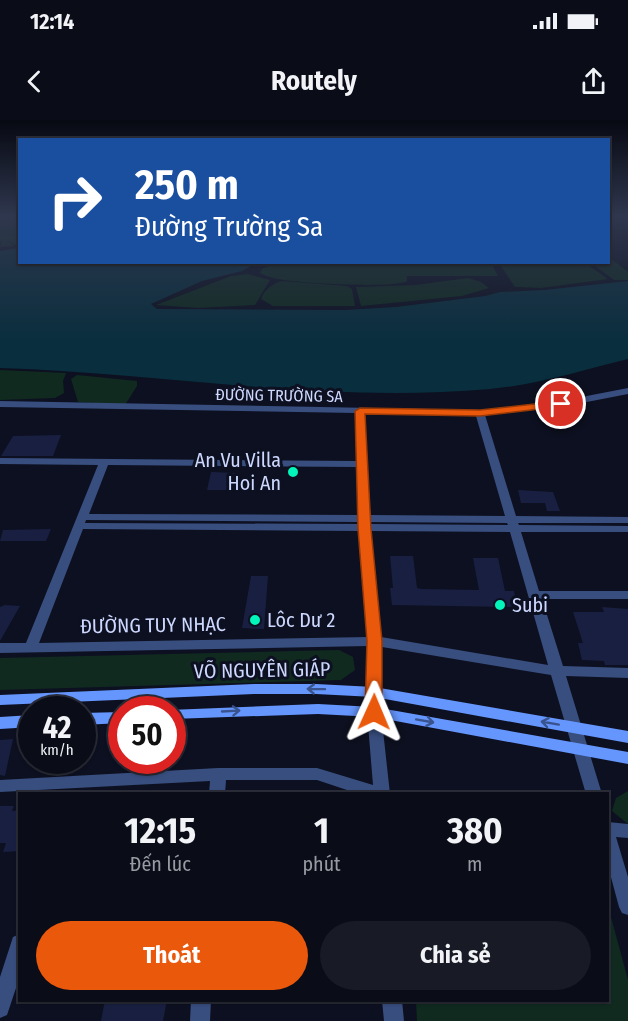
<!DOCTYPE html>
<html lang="vi">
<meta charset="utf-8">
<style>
body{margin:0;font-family:"Fira Sans Condensed",sans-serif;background:#181a25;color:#f1f3f6;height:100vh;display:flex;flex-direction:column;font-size:22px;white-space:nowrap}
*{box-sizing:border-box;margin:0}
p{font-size:20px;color:#999ba2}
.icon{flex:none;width:33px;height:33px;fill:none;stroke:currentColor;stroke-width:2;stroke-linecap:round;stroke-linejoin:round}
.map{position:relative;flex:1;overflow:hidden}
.details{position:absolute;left:18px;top:672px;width:591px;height:210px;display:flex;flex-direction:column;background:#0a0c18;border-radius:0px;box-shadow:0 2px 4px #0004,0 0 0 2px #2a2c37}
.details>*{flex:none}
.guide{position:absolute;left:18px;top:18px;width:592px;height:126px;border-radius:0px;box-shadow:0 2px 4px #0004,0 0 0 2px #2a2c37;background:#1a4fa0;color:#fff;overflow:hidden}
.speed{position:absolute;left:18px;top:576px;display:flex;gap:12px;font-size:30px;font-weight:700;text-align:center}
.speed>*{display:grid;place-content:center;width:78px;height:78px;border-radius:50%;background:#0a0c18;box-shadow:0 2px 4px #0004,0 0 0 2px #2a2c37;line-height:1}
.speed small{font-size:15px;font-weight:400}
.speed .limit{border:9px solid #d22;background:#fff;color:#111}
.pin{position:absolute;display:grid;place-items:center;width:51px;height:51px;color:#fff;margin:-26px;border:3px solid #fff;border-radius:50%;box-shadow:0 2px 6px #0007}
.me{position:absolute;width:66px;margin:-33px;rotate:1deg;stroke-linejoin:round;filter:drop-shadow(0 0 4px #0008)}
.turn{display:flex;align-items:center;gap:21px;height:126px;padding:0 18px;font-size:27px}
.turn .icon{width:78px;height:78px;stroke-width:2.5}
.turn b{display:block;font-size:42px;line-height:51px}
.eta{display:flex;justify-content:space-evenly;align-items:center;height:102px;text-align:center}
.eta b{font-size:36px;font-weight:700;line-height:42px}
.primary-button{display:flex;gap:12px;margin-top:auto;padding:12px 18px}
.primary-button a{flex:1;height:69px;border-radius:36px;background:#ea580c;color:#fff;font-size:24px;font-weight:700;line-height:69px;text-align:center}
.primary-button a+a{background:#181a25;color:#f1f3f6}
.status{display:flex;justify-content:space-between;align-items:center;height:42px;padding:0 30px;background:#0a0c18;direction:ltr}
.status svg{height:16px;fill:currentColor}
header{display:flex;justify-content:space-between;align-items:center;height:78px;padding:0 18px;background:#0a0c18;font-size:27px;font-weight:700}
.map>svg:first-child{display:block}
.green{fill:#102a20}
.water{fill:#092e3d}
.building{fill:#191f41}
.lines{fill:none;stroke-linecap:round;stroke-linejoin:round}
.lane{fill:#384e7f;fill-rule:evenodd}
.street{fill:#384e7f;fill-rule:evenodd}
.secondary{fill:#6596fe;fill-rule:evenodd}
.oneway{stroke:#39538f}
.route{fill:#ea580c;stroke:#983908;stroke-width:1.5}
.poi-dot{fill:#02f5ba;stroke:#0d1020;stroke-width:2}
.labels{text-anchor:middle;stroke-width:6;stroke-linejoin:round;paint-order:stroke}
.far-street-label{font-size:16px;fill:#cdd8ff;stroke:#0d1020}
.poi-label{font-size:20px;fill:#cdd8ff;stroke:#0d1020;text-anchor:start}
.street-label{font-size:20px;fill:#cdd8ff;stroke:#0d1020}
</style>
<div class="status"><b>12:14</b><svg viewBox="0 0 49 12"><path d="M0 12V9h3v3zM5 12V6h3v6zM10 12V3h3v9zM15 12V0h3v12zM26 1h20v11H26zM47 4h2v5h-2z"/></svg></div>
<header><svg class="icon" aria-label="back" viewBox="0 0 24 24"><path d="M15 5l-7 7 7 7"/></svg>Routely<svg class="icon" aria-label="share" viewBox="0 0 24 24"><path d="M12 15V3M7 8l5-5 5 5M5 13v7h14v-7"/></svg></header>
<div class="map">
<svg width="628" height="901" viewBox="0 0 628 901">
<rect width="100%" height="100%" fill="#0d1020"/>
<path class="green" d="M0,96H19V126L7,121L14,126L0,127L2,121H0Z
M609,137L628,152V160H614L591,143L609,142Z
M277,142L491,143L498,156H407V161C396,169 290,163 273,158C269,157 264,155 260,153L262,149Z
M508,143H585L608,159L541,168L518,167H515L501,146Z
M248,154L270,160L255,185L198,188L156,185L231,156Z
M468,158L481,162L489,168L462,176L361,186L356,167L416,165Z
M282,161L347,166L352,169L355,186H273L261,179C263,171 273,163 282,161Z
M0,250L66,253L63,261L64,273L55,278L0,280Z
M77,255L137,261V266L125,285L78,282L71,259Z
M339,530L353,537L355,550L341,560L0,570V538Z
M628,671V704L612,691L616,678Z
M608,786L628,860V901H417L416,881L608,880Z"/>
<path class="water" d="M19,128L20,142L256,143L242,151L202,161L151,184L157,189L345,190L396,187L485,176L500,172L544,170L628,161V239C583,250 536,265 490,269C324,284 165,253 0,248V131Z"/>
<path class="building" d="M61,315L53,336H1L13,316Z
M211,352L235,353L232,370H207Z
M518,370L553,372L560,391H547L545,383H521Z
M51,409L46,421H0L3,410Z
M390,436H413L417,468L421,469L479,470L473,438H498L505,471H514L517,487L392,485L390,468H393Z
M251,456H268L264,509L242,508Z
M5,485L20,486L0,521V487Z
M602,487L628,489V545H605L604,541L582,540L578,523H583L573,492H604Z
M13,619L5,656L0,655V620Z
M0,686H14L12,691L20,690V731L3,732L6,723H0Z
M105,880H167L163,901H101Z"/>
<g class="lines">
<path class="lane" d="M625,96H628V99H627Z"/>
<path class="street" d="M628,268V274L561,287L485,295L516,396L628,397V403H518L519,405L628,406V412H521L539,471H628V479H542L563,546L628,548V558L566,556L602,674H586L551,555L382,527L381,572L379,576L374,577L369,576L367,572L368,526L0,533V523H26L98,345L0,344V338L357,341L356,293L0,287V281L480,290L561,281ZM365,294L476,296L505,396L369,395ZM108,345L357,347L358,395L89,394ZM86,400L358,402V404L85,403ZM369,402L507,403L508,405L369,404ZM83,409L359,411L368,517L39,523ZM370,411L510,412L548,545L381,517Z
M374,587L379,588L381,592L390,674H359L317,660H226L225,674H209L210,661L0,672V660L218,648H317L373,665L367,592L369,588Z
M608,702L628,704V718L616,717L628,757V795L622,793L619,787L608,746Z
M20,814V856L7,895L0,898V857L13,817Z
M191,880H211L210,901H190Z
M382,880H402L404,901H384Z"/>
<path class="secondary" d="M254,564H316L374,567L628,611V623L374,577L316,574H254L0,585V575Z
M318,584L374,587L628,632V644L374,597L318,594L172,599V590H169Z
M122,592V603L82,605V593Z
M32,595V607L0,609V597Z"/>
</g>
<defs><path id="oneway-shaft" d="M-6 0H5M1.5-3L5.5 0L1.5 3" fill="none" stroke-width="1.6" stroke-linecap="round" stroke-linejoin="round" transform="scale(1.5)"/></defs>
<g class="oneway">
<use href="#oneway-shaft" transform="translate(316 569) rotate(-179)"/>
<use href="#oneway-shaft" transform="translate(231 591) rotate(-3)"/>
<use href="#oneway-shaft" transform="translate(425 601) rotate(10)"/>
<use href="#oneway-shaft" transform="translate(550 603) rotate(-170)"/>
</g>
<linearGradient id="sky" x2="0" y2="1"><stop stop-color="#070912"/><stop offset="0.43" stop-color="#2f374e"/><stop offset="1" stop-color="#2f374e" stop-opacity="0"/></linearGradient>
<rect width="628" height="223" fill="url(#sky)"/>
<path class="route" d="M561,281L565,282V286L480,296L365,294L371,409L382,521V592L379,596L374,598L368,596L365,592L367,521L358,409L355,291L360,288L480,290Z"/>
<g class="poi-dot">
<circle cx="293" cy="352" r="6"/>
<circle cx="500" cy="485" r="6"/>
<circle cx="255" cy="500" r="6"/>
</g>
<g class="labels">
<g class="far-street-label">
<text transform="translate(279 275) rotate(1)" y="6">ĐƯỜNG TRƯỜNG SA</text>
</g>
<g class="poi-label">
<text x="281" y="347" text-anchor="end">An Vu Villa<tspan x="281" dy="23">Hoi An</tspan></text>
<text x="512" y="492">Subi</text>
<text x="267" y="507">Lôc Dư 2</text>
</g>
<g class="street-label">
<text transform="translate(153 505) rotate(-1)" y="7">ĐƯỜNG TUY NHẠC</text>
<text transform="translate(262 550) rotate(-1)" y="7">VÕ NGUYÊN GIÁP</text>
</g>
</g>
</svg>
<div class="speed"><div>42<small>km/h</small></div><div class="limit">50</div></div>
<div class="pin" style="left:561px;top:284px;background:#d93025"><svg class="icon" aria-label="arrive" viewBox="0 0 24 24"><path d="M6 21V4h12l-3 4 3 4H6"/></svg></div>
<svg class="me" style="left:374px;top:592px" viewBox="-20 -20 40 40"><path d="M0-17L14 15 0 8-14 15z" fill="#ea580c" stroke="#fff" stroke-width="4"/></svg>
<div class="guide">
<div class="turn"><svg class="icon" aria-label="right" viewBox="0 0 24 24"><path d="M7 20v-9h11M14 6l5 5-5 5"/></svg><div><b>250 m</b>Đường Trường Sa</div></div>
</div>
<section class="details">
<div class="eta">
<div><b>12:15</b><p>Đến lúc</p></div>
<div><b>1</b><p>phút</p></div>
<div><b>380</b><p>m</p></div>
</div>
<div class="primary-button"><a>Thoát</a><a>Chia sẻ</a></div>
</section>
</div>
